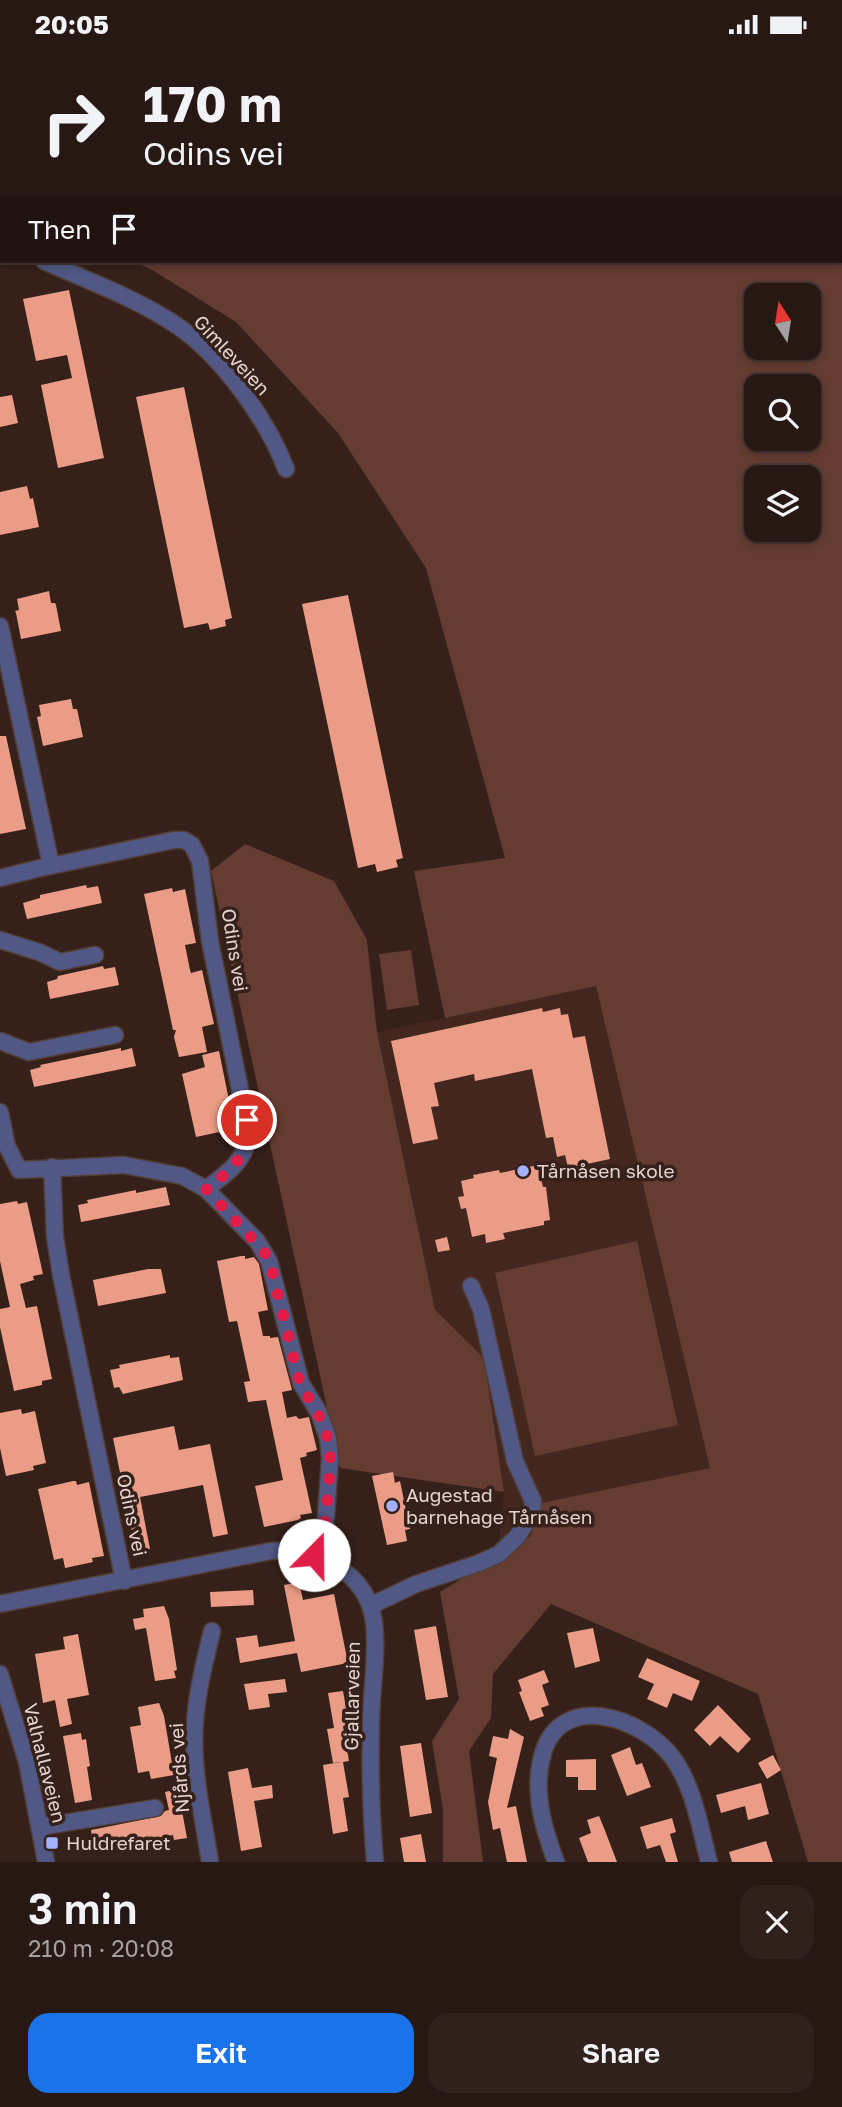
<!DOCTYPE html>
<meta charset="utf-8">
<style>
body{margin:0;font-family:"Golos Text",sans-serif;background:#30211d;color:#f1f3f6;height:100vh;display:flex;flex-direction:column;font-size:26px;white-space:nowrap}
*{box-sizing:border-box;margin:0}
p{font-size:23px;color:#a5a0a0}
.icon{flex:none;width:38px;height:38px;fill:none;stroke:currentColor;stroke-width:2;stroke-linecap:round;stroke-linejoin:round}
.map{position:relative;height:1813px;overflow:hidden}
.panel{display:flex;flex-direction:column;background:#281814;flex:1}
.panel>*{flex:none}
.hud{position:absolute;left:0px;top:0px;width:844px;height:214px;box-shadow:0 4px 10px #0003,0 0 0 2px #443734;background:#281814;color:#f1f3f6;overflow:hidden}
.needle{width:46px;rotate:348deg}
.controls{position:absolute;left:744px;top:234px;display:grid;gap:14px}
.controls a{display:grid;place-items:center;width:77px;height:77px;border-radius:14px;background:#281814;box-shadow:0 4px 10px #0003,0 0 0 2px #443734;font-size:35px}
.pin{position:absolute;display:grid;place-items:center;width:60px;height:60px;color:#fff;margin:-30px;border:4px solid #fff;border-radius:50%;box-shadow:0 2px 7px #0007}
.me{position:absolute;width:77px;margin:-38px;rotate:22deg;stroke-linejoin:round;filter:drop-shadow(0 0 5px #0008)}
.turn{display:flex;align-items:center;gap:24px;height:147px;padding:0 28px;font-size:32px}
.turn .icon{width:91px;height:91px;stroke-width:2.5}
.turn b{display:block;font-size:49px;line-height:60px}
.then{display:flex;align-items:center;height:66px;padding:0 28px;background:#0003;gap:14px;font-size:26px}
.round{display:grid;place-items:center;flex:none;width:74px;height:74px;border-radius:21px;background:#30211d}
.head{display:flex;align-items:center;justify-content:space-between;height:119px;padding:0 28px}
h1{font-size:42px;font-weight:600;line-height:52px}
.button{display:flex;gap:14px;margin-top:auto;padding:14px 28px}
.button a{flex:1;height:80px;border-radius:21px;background:#1a73e8;color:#fff;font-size:28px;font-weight:600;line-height:80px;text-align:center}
.button a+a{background:#30211d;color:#f1f3f6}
.status{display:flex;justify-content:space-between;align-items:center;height:49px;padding:0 35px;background:#281814;direction:ltr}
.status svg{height:19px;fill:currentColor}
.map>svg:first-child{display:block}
.built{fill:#43271f}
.green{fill:#653c31;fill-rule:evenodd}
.building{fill:#eb9c86}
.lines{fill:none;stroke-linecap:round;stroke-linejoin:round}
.minor-casing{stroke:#523d37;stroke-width:19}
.minor{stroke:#515885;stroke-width:16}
.route{stroke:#e11d48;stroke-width:12;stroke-dasharray:0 21.6}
.poi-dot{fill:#a4b1fc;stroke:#36201a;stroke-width:2.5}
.labels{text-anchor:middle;stroke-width:7;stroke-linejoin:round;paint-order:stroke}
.street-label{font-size:19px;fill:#e3d4d0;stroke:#36201a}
.poi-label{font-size:19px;fill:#e3d4d0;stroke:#36201a;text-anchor:start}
</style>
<div class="status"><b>20:05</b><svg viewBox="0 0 49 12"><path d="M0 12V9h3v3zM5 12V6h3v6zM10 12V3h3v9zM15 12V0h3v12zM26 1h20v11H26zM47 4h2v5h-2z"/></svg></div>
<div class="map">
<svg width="842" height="1813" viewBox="0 0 842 1813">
<rect width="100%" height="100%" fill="#36201a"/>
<path class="built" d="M596,937L710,1419L538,1455L531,1487L498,1507L504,1443L484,1309L435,1262L377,983Z"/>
<path class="green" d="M0,0H842V1813H808L758,1645L551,1555L493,1625L491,1669L469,1702L483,1813H443V1761L432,1692L459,1650L440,1543L531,1487L537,1455L710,1419L596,937L445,969L414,822L505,809L426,519L338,384L236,273L149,219L130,212H842V2H2V146ZM756,247H808V299H756ZM756,338H808V390H756ZM756,429H808V481H756Z
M245,795L334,832L367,891L377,983L435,1261L484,1309L504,1443L340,1419L211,822Z
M411,901L419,956L387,961L379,905Z
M637,1192L678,1376L535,1407L495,1224Z"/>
<path class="building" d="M69,241L104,409L58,419L41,336L72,329L67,306L36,312L23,250Z
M184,338L232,569L225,571L226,577L210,581L208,574L184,579L136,348Z
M12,346L18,374L0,378V348Z
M27,437L30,450L33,449L39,478L0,486V443Z
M49,542L51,554H55L56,556L61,582L21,590L16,564L15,562L19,561L17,550Z
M348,546L403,809L396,811L398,818L377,823L375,815L358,819L302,555Z
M71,650L73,660H77L83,688L43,697L37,668L41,667L39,656Z
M0,687H6L26,780L0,785Z
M86,836L87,839L98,837L102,854L27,870L23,854L40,849V846Z
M172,839L173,843L185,840L196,894L185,896L190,921L191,924L202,921L214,975L202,978L207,1003L179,1008L174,988L176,981H173L144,845Z
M103,917L104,920L115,918L119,936L50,950L47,933L57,930L58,927Z
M542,959L543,963L560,959L561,966L568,965L573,989L585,987L610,1110L568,1119L565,1106L557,1108L553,1088L546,1089L532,1020L475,1032L474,1025L434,1034L439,1057L431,1058L438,1090L413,1095L391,992Z
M121,999V1002L132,999L136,1017L34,1038L30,1021L41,1018L40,1016Z
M219,1002L234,1076L224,1079V1082L196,1088L182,1025L205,1018L202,1006Z
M538,1116L543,1138H546L550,1171L544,1172V1176L503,1184L505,1190L486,1194L485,1185L472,1188L466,1159L461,1160L458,1148L464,1147L461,1132L474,1129L473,1126L499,1121L500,1124Z
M166,1138L170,1156L81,1173L78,1156L88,1154L87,1151L136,1141V1144Z
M17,1152L18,1155L27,1153L43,1225L33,1227L34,1231L20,1235L26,1259L37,1257L52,1330L42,1332V1336L14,1342L0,1278V1260L10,1258L0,1212V1155Z
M447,1188L450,1201L438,1203L435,1191Z
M241,1207H245V1210L254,1208L259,1215L268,1261L258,1263L263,1287H270V1289L278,1288L292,1341L282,1343L287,1369L296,1367L299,1370L309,1368L317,1401L306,1404L307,1407L300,1409L312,1464L300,1466L301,1469L298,1471L264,1478L255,1437L283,1431L266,1351L248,1353L244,1333L250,1332L237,1272L229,1273L217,1212Z
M148,1220H161L166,1244L98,1257L93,1231Z
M170,1306V1309L179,1308L183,1331L123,1345L119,1338L114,1339L110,1321L120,1319L119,1316Z
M21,1360L22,1365L35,1362L46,1414L33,1417L34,1421L6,1427L0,1399V1364Z
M174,1377L179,1401L210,1395L228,1485L213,1488L203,1436L140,1448L150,1500L136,1503L113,1389Z
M393,1423L395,1434L400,1432L410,1480L405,1481L407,1492L387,1496L372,1427Z
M73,1432H76L77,1436L89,1433L104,1507L92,1509L93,1513L65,1519L63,1509L54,1511L38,1440Z
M299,1533L303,1551L334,1545L348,1614L301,1623L297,1604L240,1614L236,1589L257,1586L259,1598L295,1592L284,1536Z
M253,1541L254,1556L211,1558L210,1543Z
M164,1557L169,1570L177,1621L174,1622L176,1629L155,1632L146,1579L135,1581L133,1570L144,1568L143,1560Z
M436,1577L448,1648L426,1651L414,1581Z
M593,1579L600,1612L575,1619L567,1584Z
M78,1585L89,1646L67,1650L72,1675L60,1678L55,1651L43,1654L35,1605L65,1600L63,1588Z
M647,1609L700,1632L692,1652L673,1644L667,1659L647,1650L654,1635L638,1628Z
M544,1621L549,1633L542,1636L549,1656L541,1659L544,1667L530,1672L519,1643L522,1642L518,1631Z
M285,1630L287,1643L268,1645L270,1658L249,1661L244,1635Z
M343,1642L349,1676L343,1677L349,1712L343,1713L349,1748L343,1749L348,1782L333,1785L323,1716L341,1713L333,1714L327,1680L334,1679L328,1644Z
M159,1654L164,1667L174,1726L151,1730L149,1722L138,1724L130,1678L141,1676L138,1658Z
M718,1656L751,1690L738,1704L720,1687L710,1697L694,1681Z
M510,1680L524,1688L507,1759L516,1757L527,1813H507L500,1779L493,1781L488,1753L497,1709L489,1707L493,1687L508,1690Z
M81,1684L82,1691L86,1690L90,1717L87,1718L92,1751L75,1754L63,1687Z
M421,1694L432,1764L410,1768L400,1697Z
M630,1698L636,1716L642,1714L651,1738L627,1747L611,1706Z
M773,1706L781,1721L767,1730L758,1714Z
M596,1710V1741H578V1728H566V1711Z
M248,1719L252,1739L272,1736L273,1749L254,1752L262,1798L241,1802L228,1723Z
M761,1734L769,1765L748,1771L745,1757L721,1764L716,1746Z
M178,1740L187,1789L174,1791L173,1786L94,1800L91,1781L161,1767L165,1762L169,1761L165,1743Z
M599,1767L604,1779L617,1813H588L579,1789L591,1784L587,1771Z
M672,1769L676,1783L670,1785L678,1813H666L660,1796L647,1800L640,1778Z
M421,1785L426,1813H404L400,1789Z
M766,1792L773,1813H732L729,1803Z"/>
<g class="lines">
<defs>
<path id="minor" d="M0,191L2,192
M44,212C88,232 136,249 176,276C221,306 267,370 286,420
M0,577L51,816
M0,829L36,820L174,791H184L192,796L200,812L210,892L249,1085C246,1112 226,1125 206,1140
M0,891L39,903L60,913L95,906
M0,992L29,1003L115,986
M0,1063L7,1097L19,1121L124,1116L182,1127L206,1140L257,1192L269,1212L301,1334L319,1364L328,1389L330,1409L326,1468L318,1507
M52,1118L55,1188L61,1226L124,1532
M0,1555L271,1502C317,1498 367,1523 374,1573C378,1606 371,1642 371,1675C370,1720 371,1767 375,1813
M370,1557L416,1535L479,1514L499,1505L517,1488L532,1464L533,1452L515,1412L481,1260L471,1237
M0,1625L27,1713L46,1813
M40,1778L155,1759
M210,1813C203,1767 191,1719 195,1673C197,1642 205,1612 212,1582
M556,1813C543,1778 532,1742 543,1704C562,1641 643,1669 672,1708C694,1737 700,1779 709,1813"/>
</defs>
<use href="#minor" class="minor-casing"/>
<use href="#minor" class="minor"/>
</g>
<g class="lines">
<path class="route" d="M247,1071C253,1105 230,1122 206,1140L264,1202L272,1222L300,1334L324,1376L330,1399V1420L326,1468L318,1507L314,1506"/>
</g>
<g class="poi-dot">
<circle cx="523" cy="1122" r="7"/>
<circle cx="392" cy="1457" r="7"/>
<rect x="45" y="1787" width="14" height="14" rx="3.5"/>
</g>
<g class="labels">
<g class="street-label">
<text transform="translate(232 306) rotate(47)" y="7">Gimleveien</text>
<text transform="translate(235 901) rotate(81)" y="7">Odins vei</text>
<text transform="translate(132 1466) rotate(78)" y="7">Odins vei</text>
<text transform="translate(352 1647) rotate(-89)" y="7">Gjallarveien</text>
<text transform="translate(45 1714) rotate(76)" y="7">Valhallaveien</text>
<text transform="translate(179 1719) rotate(-94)" y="7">Njårds vei</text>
</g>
<g class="poi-label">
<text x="537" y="1129">Tårnåsen skole</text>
<text x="406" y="1453">Augestad<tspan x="406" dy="22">barnehage Tårnåsen</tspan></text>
<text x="66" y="1801">Huldrefaret</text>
</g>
</g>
</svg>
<div class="controls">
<a><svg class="needle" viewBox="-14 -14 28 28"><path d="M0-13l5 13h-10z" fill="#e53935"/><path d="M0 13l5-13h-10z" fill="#a5a0a0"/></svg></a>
<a><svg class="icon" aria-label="search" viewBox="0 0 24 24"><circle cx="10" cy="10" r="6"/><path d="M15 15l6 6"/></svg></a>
<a><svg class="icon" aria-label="layers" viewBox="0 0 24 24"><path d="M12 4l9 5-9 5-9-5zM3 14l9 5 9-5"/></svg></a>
</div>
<div class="pin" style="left:247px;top:1071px;background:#d93025"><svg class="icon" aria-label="arrive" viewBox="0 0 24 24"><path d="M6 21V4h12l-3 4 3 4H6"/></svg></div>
<svg class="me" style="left:314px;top:1506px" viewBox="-20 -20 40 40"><circle r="19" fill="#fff"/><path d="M0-13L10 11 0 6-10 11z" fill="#e11d48"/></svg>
<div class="hud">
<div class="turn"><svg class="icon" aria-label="right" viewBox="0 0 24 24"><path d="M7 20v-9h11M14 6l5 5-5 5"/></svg><div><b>170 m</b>Odins vei</div></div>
<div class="then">Then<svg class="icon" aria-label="arrive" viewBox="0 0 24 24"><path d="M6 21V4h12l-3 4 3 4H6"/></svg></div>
</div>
</div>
<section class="panel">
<div class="head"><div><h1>3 min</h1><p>210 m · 20:08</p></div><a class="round"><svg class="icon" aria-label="close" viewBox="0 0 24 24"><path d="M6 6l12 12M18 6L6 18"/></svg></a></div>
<div class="button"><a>Exit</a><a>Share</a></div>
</section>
